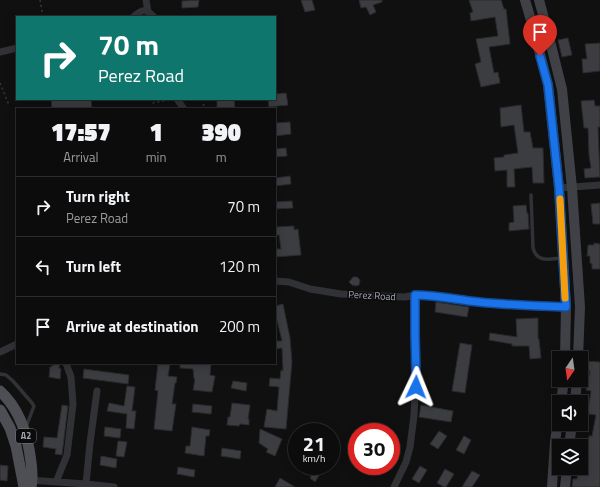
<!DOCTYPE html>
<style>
body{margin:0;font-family:"Titillium Web",sans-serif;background:#151516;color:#f1f3f6;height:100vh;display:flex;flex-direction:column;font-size:15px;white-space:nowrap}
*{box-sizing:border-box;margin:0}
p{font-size:13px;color:#9a9b9d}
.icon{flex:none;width:22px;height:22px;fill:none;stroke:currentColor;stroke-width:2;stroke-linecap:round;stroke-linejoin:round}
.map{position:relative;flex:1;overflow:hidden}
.side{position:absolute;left:16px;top:108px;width:260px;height:256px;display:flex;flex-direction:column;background:#0c0c0d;border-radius:0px;box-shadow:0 2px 10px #0003,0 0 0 1px #2c2c2e}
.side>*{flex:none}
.guide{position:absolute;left:16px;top:16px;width:260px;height:84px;border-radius:0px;box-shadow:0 2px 10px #0003,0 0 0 1px #2c2c2e;background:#0f766e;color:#fff;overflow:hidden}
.needle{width:26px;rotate:193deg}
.buttons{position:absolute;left:552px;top:351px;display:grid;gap:8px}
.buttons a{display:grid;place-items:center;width:36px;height:36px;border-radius:0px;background:#0c0c0d;box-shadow:0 2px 10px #0003,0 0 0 1px #2c2c2e;font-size:20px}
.speed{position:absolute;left:288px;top:423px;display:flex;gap:8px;font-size:20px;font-weight:700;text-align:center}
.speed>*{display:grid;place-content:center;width:52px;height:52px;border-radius:50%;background:#0c0c0d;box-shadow:0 2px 10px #0003,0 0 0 1px #2c2c2e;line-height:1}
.speed small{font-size:10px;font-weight:400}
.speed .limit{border:6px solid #d22;background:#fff;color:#111}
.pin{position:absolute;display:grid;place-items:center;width:34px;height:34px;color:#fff;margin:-41px -17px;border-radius:50% 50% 50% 0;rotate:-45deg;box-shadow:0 0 4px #0007}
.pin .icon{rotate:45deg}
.me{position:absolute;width:44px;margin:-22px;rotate:2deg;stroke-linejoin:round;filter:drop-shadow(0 0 3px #0008)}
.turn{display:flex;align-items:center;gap:14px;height:84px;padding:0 16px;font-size:18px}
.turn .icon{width:52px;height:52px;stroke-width:2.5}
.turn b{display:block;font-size:28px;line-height:34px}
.eta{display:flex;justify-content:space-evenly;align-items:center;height:68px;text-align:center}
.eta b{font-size:24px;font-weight:800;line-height:28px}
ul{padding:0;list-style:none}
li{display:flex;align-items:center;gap:12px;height:60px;padding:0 16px;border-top:1px solid #2c2c2e}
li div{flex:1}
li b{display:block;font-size:15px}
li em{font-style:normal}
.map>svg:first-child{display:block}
.building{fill:#3c3d41;stroke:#2a2a2d}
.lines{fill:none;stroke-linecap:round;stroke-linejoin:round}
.path{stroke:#37393d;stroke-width:1.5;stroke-dasharray:2 3;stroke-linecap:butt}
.lane{stroke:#313236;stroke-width:3.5}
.street{stroke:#313236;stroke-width:7}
.secondary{stroke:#3f4146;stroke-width:10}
.primary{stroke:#4d4f55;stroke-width:11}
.route-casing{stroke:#114b97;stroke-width:10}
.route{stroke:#1a73e8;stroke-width:7}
.slow{stroke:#f59e0b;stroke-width:7}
.labels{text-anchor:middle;stroke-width:3;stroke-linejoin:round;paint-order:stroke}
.shield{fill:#0b0b0c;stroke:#757880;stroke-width:1}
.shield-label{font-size:9px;font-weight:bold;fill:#a2a6b1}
.street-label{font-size:10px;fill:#a2a6b1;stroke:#0b0b0c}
</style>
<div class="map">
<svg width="600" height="487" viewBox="0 0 600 487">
<rect width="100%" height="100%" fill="#101011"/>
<path class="building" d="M199,0L198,7L182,8V1Z
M301,0H312L315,10L305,12Z
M359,0H382V2L373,5L376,12L370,15L366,7L361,8Z
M469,0H501L504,9H506L510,44L489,47L494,73L498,72L500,83L481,87L475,64L481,62L476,39L498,36L495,17L471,21L470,13L473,12Z
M568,38L572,55L562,57L558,40Z
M600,43V71L583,73L582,59H587L585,44Z
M286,93L288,105L269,107L268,99H275V94Z
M51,99H91L92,109H52Z
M234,99L235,109H217V100Z
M594,100L595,106H600V127H598L600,177L585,178L584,169L591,168L589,155L588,128H584L581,101Z
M521,105L524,132H530L533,148H543L544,183H533L532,167L514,169L515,187H507V170L495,171L494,158L504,157V155L518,153L514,125L501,127L500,108Z
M290,122L291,134L275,136V123Z
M286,148L287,156L275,157V149Z
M290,176L291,184L275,186V178Z
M292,201L293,208L275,209V202Z
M600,203V224H593L591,204Z
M526,205L527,213H528L529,229L509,231V223L514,222L513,206Z
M294,226V230L298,229L301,255L275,257V249H281L279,235H276V227Z
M594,243L600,244V269H592V264L590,263V256H587L588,245H594Z
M353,277H357L360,280L359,285L356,286L352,285L349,282Z
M436,302L469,307L467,317L435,312Z
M283,304L290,338L292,362L286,429L264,427L267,409L277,411L279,387L269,386L270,378L280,379L281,370L283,371L282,348L275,349V341H282L275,312V306Z
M538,318V339H539L541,358L530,359L529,346H512V344L489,340L490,333L517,337L516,319Z
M460,343L472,345L465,393L452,391Z
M585,361L600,362V487H572L573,479H577L578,472L584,473L586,455H587L589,436H592L596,415L581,413L582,403L589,404L591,391L586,390L590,371L584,370Z
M58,363H60L59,368L61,369L60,379L49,377L50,367Z
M158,363L170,364L168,376L177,377L176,383H175L172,404H176L172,431L154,429L158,391L155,390Z
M180,363H199L211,364L210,375L215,376L212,392L193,390L195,379H194L193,369L180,368Z
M84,369L129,375L128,384L83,378Z
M233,381L247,383L246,391L231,388Z
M127,386L135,387L132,411H136L134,429L126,428L127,414L107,411L109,403L124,406Z
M232,403L250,405L248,419H249V425L240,424L239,426L227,425L228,417H230Z
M193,404L212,406L211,414L192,412Z
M62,405L68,406L62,455L55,454L56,449L43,447L44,437L57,438Z
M421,405L453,411L451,422L419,417Z
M105,427L121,429L120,438L104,436Z
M192,427L210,430L209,436H206L204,456L185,453L186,446H190Z
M260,429L282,439L275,456L266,452L268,449L259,443Z
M439,431L447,436L438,449L430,444Z
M464,436L471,440L464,454L456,450Z
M118,441L127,442L124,457L116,456Z
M222,448L241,451L240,459L221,456Z
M101,456L117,459L116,468L100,465Z
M0,465L8,466L7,481L0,480Z
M317,466H325L315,482L310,478Z
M420,466L427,470L419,483L412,479Z
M178,467L195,470L194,477L177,474Z
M445,469L454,474L446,487H444L437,483Z
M472,471L480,475L472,487H462Z
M280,478L295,487H275Z"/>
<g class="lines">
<path class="path" d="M40,0L43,17
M0,83L9,105
M150,99L152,103L169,100
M203,99L204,109"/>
<path class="lane" d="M531,195L533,248C537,263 549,259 562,258
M0,374L6,375L13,381L32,403L34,406L26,427"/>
<path class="street" d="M146,0L148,12
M133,17C142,9 145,8 154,17
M0,52L17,48
M177,99L184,109
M559,188L600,185
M275,281L289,282L310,289L341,294L405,297L415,295H427L437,297L479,302L522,306L566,307
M0,352L17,344
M28,480L86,484L114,487
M56,482L67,455L73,404L71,377L66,363
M86,484L90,443L97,391
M394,487L406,462L410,447L414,415L416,373L415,335V295"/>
<path class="secondary" d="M525,0L533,27L548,85L559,188L566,307L565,358
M539,0L548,33L562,89L572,188L580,307L578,358
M561,402L564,380
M575,402L577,380
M569,446L572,424
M552,487L555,442L559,414
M565,487L567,468"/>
<path class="primary" d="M0,391C20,409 28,436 31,462C32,471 33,478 31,487
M0,410L10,428L16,446L24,487"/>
</g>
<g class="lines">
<defs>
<path id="route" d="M416,387V373L415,335V295C437,295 458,300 479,302C508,305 537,306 566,307L559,188L548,85L540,56"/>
</defs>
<use href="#route" class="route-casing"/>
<use href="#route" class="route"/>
<path class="slow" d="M560,199L565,298"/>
</g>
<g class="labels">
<rect class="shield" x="16" y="429" width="20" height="14" rx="3"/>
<g class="shield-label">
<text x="26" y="439">A2</text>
</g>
<g class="street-label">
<text transform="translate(372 295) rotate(3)" y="4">Perez Road</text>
</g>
</g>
</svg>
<div class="buttons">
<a><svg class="needle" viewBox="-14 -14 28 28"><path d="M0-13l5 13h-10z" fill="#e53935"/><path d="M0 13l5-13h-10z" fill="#9a9b9d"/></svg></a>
<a><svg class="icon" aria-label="sound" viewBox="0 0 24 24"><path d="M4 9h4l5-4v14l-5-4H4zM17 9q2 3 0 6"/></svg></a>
<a><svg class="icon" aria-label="layers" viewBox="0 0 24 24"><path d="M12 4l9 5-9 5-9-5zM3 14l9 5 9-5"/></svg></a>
</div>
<div class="speed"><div>21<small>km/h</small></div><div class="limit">30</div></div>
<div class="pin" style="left:540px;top:56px;background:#d93025"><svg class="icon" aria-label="arrive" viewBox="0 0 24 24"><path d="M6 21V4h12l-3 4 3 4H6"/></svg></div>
<svg class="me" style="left:416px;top:387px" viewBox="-20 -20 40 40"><path d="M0-17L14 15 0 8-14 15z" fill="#1a73e8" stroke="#fff" stroke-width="4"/></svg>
<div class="guide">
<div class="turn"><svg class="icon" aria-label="right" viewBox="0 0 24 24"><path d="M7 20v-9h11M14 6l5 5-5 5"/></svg><div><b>70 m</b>Perez Road</div></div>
</div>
<section class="side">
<div class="eta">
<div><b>17:57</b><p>Arrival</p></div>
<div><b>1</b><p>min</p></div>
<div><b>390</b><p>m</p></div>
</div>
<ul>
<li><svg class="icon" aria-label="right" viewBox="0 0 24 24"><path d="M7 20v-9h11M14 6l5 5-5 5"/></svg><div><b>Turn right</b><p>Perez Road</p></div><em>70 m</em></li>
<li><svg class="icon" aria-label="left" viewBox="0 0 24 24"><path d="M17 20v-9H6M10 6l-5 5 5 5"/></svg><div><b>Turn left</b></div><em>120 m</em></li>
<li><svg class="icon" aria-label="arrive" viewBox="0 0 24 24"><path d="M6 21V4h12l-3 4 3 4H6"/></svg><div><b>Arrive at destination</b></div><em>200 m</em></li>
</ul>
</section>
</div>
